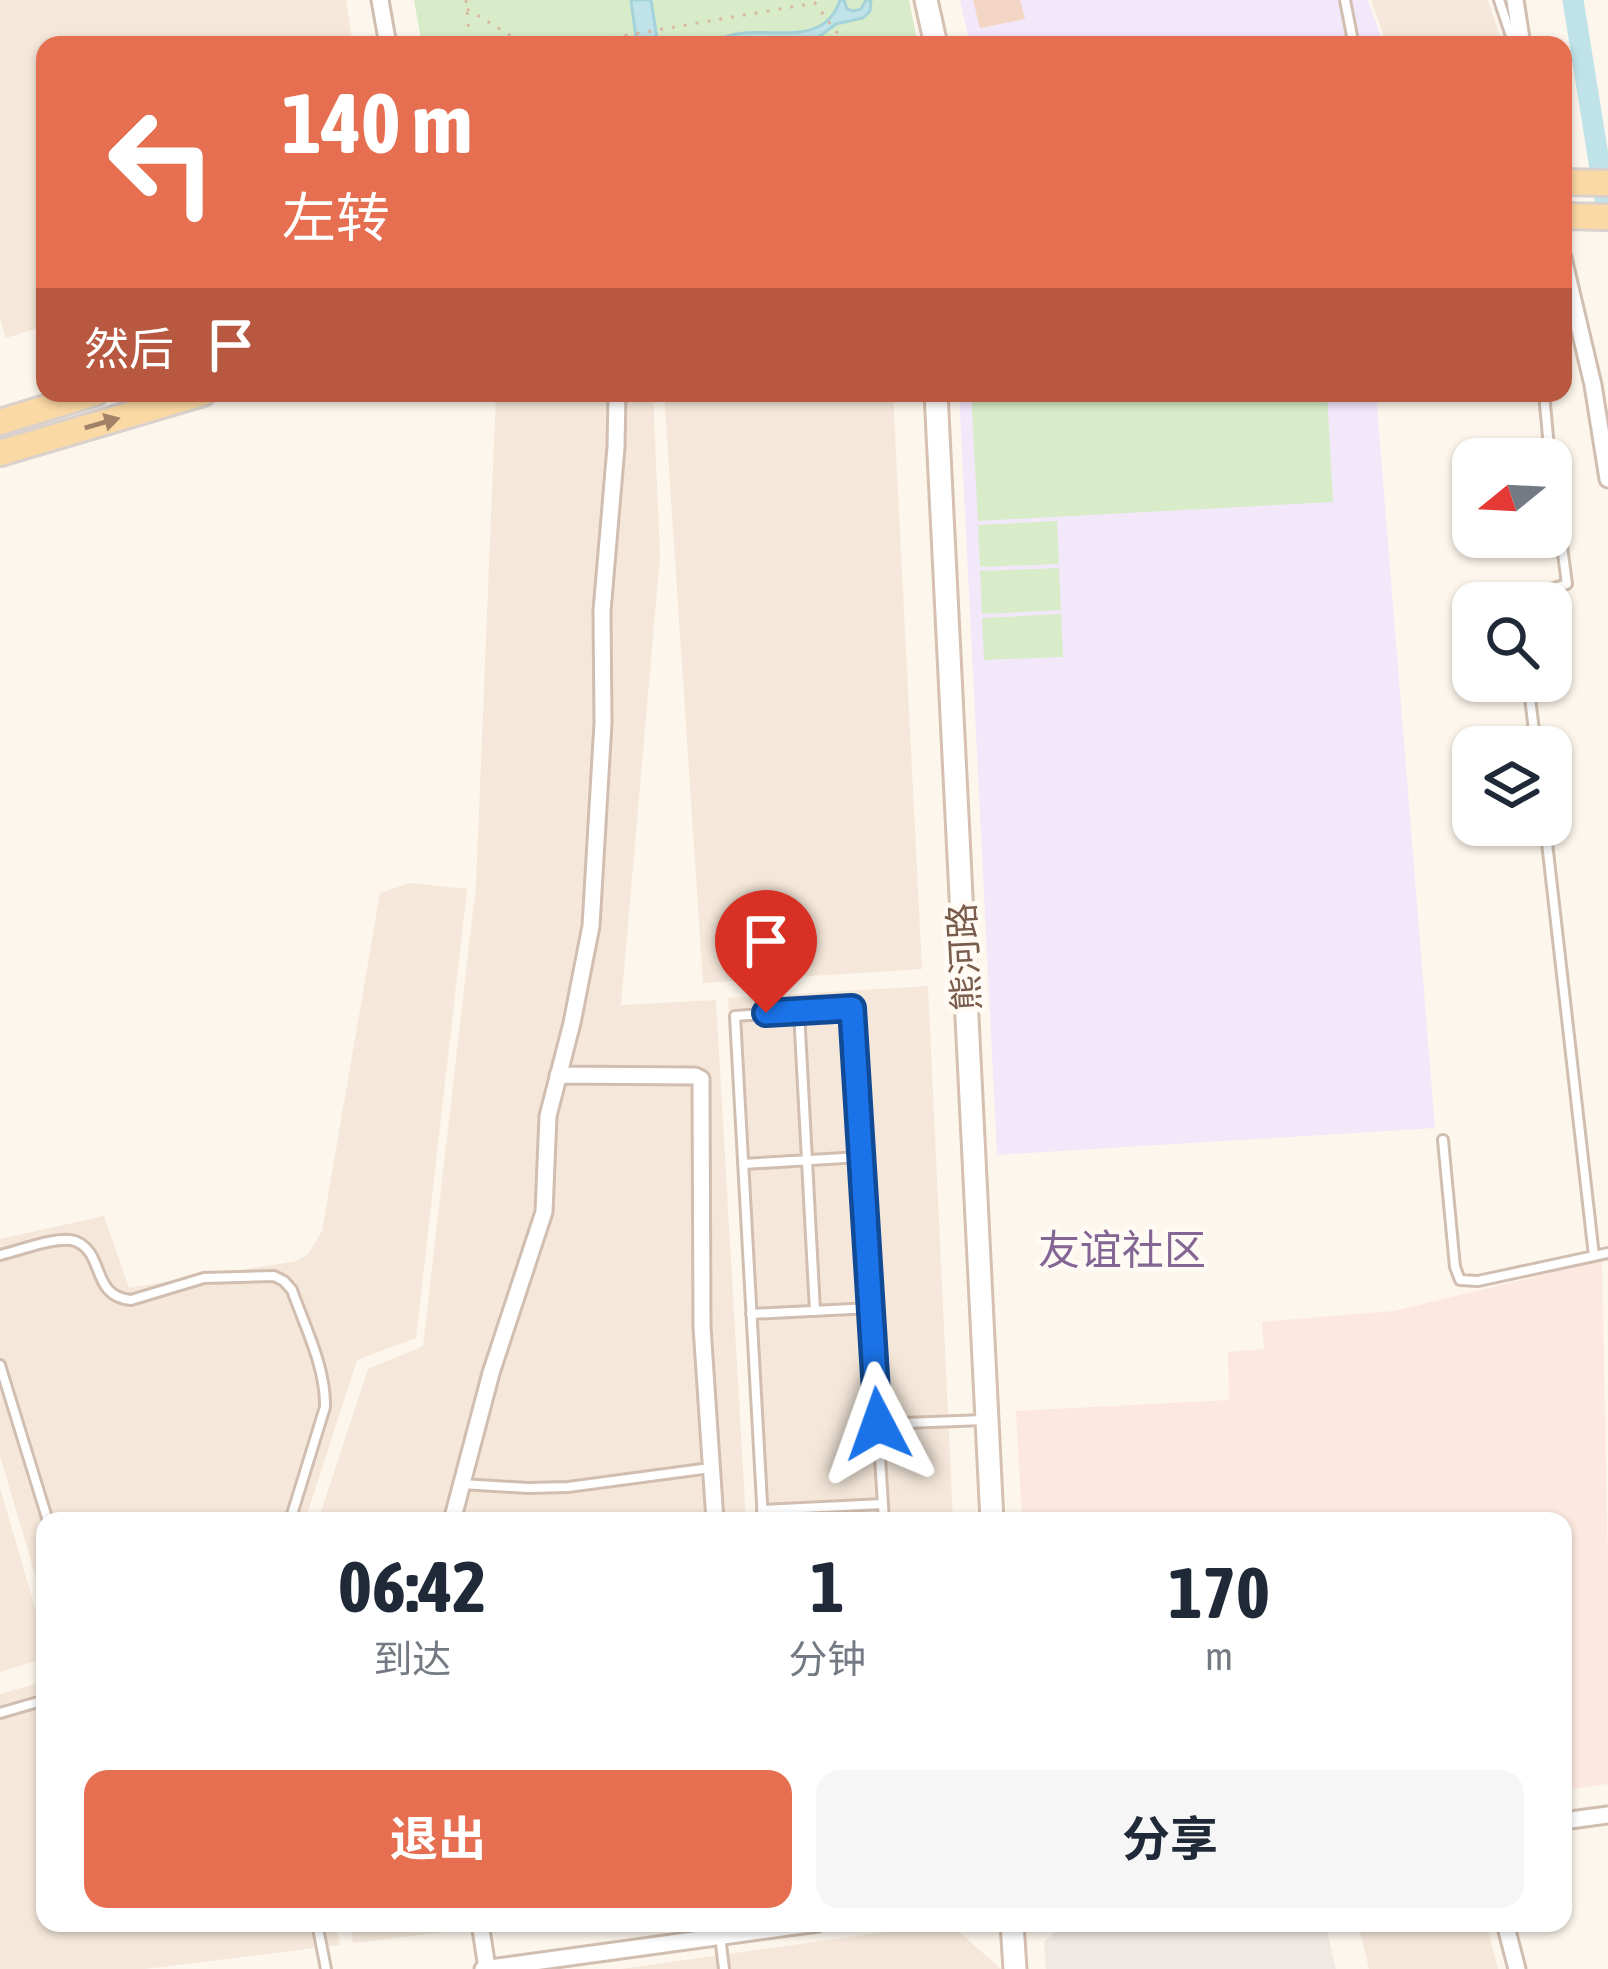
<!DOCTYPE html>
<html lang="zh">
<meta charset="utf-8">
<style>
body{margin:0;font-family:"Asap Condensed","Noto Sans SC",sans-serif;background:#f6f6f7;color:#1f2937;height:100vh;display:flex;flex-direction:column;font-size:45px;white-space:nowrap}
*{box-sizing:border-box;margin:0}
p{font-size:39px;color:#747a83}
.icon{flex:none;width:66px;height:66px;fill:none;stroke:currentColor;stroke-width:2;stroke-linecap:round;stroke-linejoin:round}
.map{position:relative;flex:1;overflow:hidden}
.drawer{position:absolute;left:36px;top:1512px;width:1536px;height:420px;display:flex;flex-direction:column;background:#fff;border-radius:24px;box-shadow:0 3px 9px #0004}
.drawer>*{flex:none}
.top-card{position:absolute;left:36px;top:36px;width:1536px;height:366px;border-radius:24px;box-shadow:0 3px 9px #0004;background:#e76f51;color:#fff;overflow:hidden}
.needle{width:78px;rotate:252deg}
.fabs{position:absolute;left:1452px;top:438px;display:grid;gap:24px}
.fabs a{display:grid;place-items:center;width:120px;height:120px;border-radius:24px;background:#fff;box-shadow:0 3px 9px #0004;font-size:60px}
.pin{position:absolute;display:grid;place-items:center;width:102px;height:102px;color:#fff;margin:-123px -51px;border-radius:50% 50% 50% 0;rotate:-45deg;box-shadow:0 0 12px #0007}
.pin .icon{rotate:45deg}
.me{position:absolute;width:132px;margin:-66px;rotate:356deg;stroke-linejoin:round;filter:drop-shadow(0 0 9px #0008)}
.turn{display:flex;align-items:center;gap:42px;height:252px;padding:0 48px;font-size:54px}
.turn .icon{width:156px;height:156px;stroke-width:2.5}
.turn b{display:block;font-size:84px;line-height:102px}
.then{display:flex;align-items:center;height:114px;padding:0 48px;background:#0003;gap:24px;font-size:45px}
.eta{display:flex;justify-content:space-evenly;align-items:center;height:204px;text-align:center}
.eta b{font-size:72px;font-weight:700;line-height:84px}
.action{display:flex;gap:24px;margin-top:auto;padding:24px 48px}
.action a{flex:1;height:138px;border-radius:24px;background:#e76f51;color:#fff;font-size:48px;font-weight:700;line-height:138px;text-align:center}
.action a+a{background:#f6f6f7;color:#1f2937}
.map>svg:first-child{display:block}
.residential{fill:#f5e8da}
.commercial{fill:#fde8e0}
.industrial{fill:#efe9e4}
.education{fill:#f3e8fa}
.green{fill:#d8ecc9}
.water{fill:#bfe3e8;stroke:#a5d3da;stroke-width:3}
.lines{fill:none;stroke-linecap:round;stroke-linejoin:round}
.canal{stroke:#bfe3e8;stroke-width:21}
.building{fill:#f3d5c3}
.lane-casing{stroke:#d1beb0;stroke-width:14}
.street-casing{stroke:#d1beb0;stroke-width:21}
.secondary-casing{stroke:#d6c0b0;stroke-width:27}
.primary-casing{stroke:#dad1cd;stroke-width:30}
.path{stroke:#d9b8a5;stroke-width:3;stroke-dasharray:3 9;stroke-linecap:butt}
.lane{stroke:#fff;stroke-width:8}
.street{stroke:#fff;stroke-width:15}
.secondary{stroke:#fff;stroke-width:21}
.primary{stroke:#fbd9a5;stroke-width:24}
.oneway{fill:#a18267}
.route-casing{stroke:#114b97;stroke-width:30}
.route{stroke:#1a73e8;stroke-width:21}
.labels{text-anchor:middle;stroke-width:10;stroke-linejoin:round;paint-order:stroke}
.street-label{font-size:36px;fill:#7a5c4d;stroke:#fffaf3}
.quarter-label{font-size:42px;fill:#846695;stroke:#fffaf3}
</style>
<div class="map">
<svg width="1608" height="1969" viewBox="0 0 1608 1969">
<rect width="100%" height="100%" fill="#fdf6ec"/>
<path class="residential" d="M0,0H346L353,45H45V326L6,338L0,319Z
M1371,0H1488L1503,45H1387Z
M496,393H653L660,556L621,1005L716,1000L746,1521H621L619,1514L537,1521H318L368,1369L423,1346L476,885Z
M664,393H893L922,969L703,983Z
M410,883L467,889L416,1338L357,1360L305,1521H45V1608L0,1456V1239L104,1216L129,1288L297,1261L308,1254L322,1231L380,893Z
M928,986L953,1521H757L728,998Z
M0,1488L45,1642V1658L0,1672Z
M45,1681V1923H336L340,1945L145,1969H0V1694Z
M350,1923H502V1925L353,1943Z
M949,1923L1001,1969H621Z
M1358,1923H1486L1498,1969H1369Z"/>
<path class="commercial" d="M1602,1260L1608,1563V1784L1563,1790V1521H1022L1016,1411L1229,1400L1228,1352L1264,1349L1262,1322L1394,1311Z"/>
<path class="industrial" d="M1065,1923H1325L1336,1969H1046L1044,1942Z"/>
<path class="education" d="M960,0H1368L1384,45H970Z
M959,393H1376L1435,1128L997,1155Z"/>
<path class="green" d="M414,0H909L918,45H422Z
M971,393H1327L1333,502L978,521Z
M1057,521L1059,564L980,567L978,525Z
M1059,568L1061,610L982,614L980,571Z
M1061,614L1063,657L984,660L982,618Z"/>
<path class="water" d="M631,0H651L658,45H637Z
M840,0H844L847,9L853,11L861,9L866,0H871L870,11L863,18L836,24L808,45H706C718,39 731,34 744,33C780,30 826,44 840,0Z"/>
<g class="lines">
<path class="canal" d="M1573,0L1608,218"/>
</g>
<path class="building" d="M973,0H1020L1025,19L980,28Z"/>
<g class="lines">
<defs>
<path id="lane" d="M1345,0L1352,36
M1499,0L1514,45
M1544,393L1550,459
M1519,603V599L1567,584L1551,463
M1528,681L1536,747
M1545,825L1594,1256
M799,1011L815,1311
M1443,1140L1455,1267L1460,1280L1478,1281L1608,1253
M743,1164L861,1157
M0,1255C18,1251 59,1235 75,1241C106,1253 90,1296 131,1300L204,1278L274,1276L284,1281L292,1290C305,1327 326,1368 325,1407L290,1521
M751,1314L871,1308
M0,1365L48,1521
M878,1424L984,1420
M462,1484L528,1488L568,1487L710,1468
M762,1510L883,1504
M763,1521L735,1016L852,1008L884,1521
M0,1713L45,1700
M317,1923L326,1969
M720,1936L724,1969"/>
<path id="street" d="M380,0L388,45
M1515,0L1522,45
M1563,258L1593,385L1608,479
M558,1075L695,1076L701,1079L702,1327L715,1521
M452,1521L491,1373L544,1212L548,1116L572,1023L591,926L603,723L602,611L616,447L617,393
M1563,1821L1608,1815
M480,1923L487,1968
M1505,1923L1517,1969
M483,1969L818,1923"/>
<path id="secondary" d="M926,0L936,45
M936,393L992,1521
M1012,1923L1015,1969"/>
<path id="primary" d="M1563,182L1608,183
M1563,216L1608,217
M0,422L95,393
M0,453L203,393"/>
</defs>
<use href="#lane" class="lane-casing"/>
<use href="#street" class="street-casing"/>
<use href="#secondary" class="secondary-casing"/>
<use href="#primary" class="primary-casing"/>
<path class="path" d="M466,0L470,45
M467,9L526,45
M590,45L610,38L815,3L846,45"/>
<use href="#lane" class="lane"/>
<use href="#street" class="street"/>
<use href="#secondary" class="secondary"/>
<use href="#primary" class="primary"/>
</g>
<defs><path id="oneway-solid" d="M-6-.8H1V-3.2L6.5 0L1 3.2V.8H-6Z" transform="scale(3)"/></defs>
<use class="oneway" href="#oneway-solid" transform="translate(102 423) rotate(-16)"/>
<g class="lines">
<defs>
<path id="route" d="M766,1013L852,1008L878,1424"/>
</defs>
<use href="#route" class="route-casing"/>
<use href="#route" class="route"/>
</g>
<g class="labels">
<g class="street-label">
<text transform="translate(964 957) rotate(-93)" y="13">熊河路</text>
</g>
<g class="quarter-label">
<text x="1122" y="1265">友谊社区</text>
</g>
</g>
</svg>
<div class="fabs">
<a><svg class="needle" viewBox="-14 -14 28 28"><path d="M0-13l5 13h-10z" fill="#e53935"/><path d="M0 13l5-13h-10z" fill="#747a83"/></svg></a>
<a><svg class="icon" aria-label="search" viewBox="0 0 24 24"><circle cx="10" cy="10" r="6"/><path d="M15 15l6 6"/></svg></a>
<a><svg class="icon" aria-label="layers" viewBox="0 0 24 24"><path d="M12 4l9 5-9 5-9-5zM3 14l9 5 9-5"/></svg></a>
</div>
<div class="pin" style="left:766px;top:1013px;background:#d93025"><svg class="icon" aria-label="arrive" viewBox="0 0 24 24"><path d="M6 21V4h12l-3 4 3 4H6"/></svg></div>
<svg class="me" style="left:878px;top:1424px" viewBox="-20 -20 40 40"><path d="M0-17L14 15 0 8-14 15z" fill="#1a73e8" stroke="#fff" stroke-width="4"/></svg>
<div class="top-card">
<div class="turn"><svg class="icon" aria-label="left" viewBox="0 0 24 24"><path d="M17 20v-9H6M10 6l-5 5 5 5"/></svg><div><b>140 m</b>左转</div></div>
<div class="then">然后<svg class="icon" aria-label="arrive" viewBox="0 0 24 24"><path d="M6 21V4h12l-3 4 3 4H6"/></svg></div>
</div>
<section class="drawer">
<div class="eta">
<div><b>06:42</b><p>到达</p></div>
<div><b>1</b><p>分钟</p></div>
<div><b>170</b><p>m</p></div>
</div>
<div class="action"><a>退出</a><a>分享</a></div>
</section>
</div>
